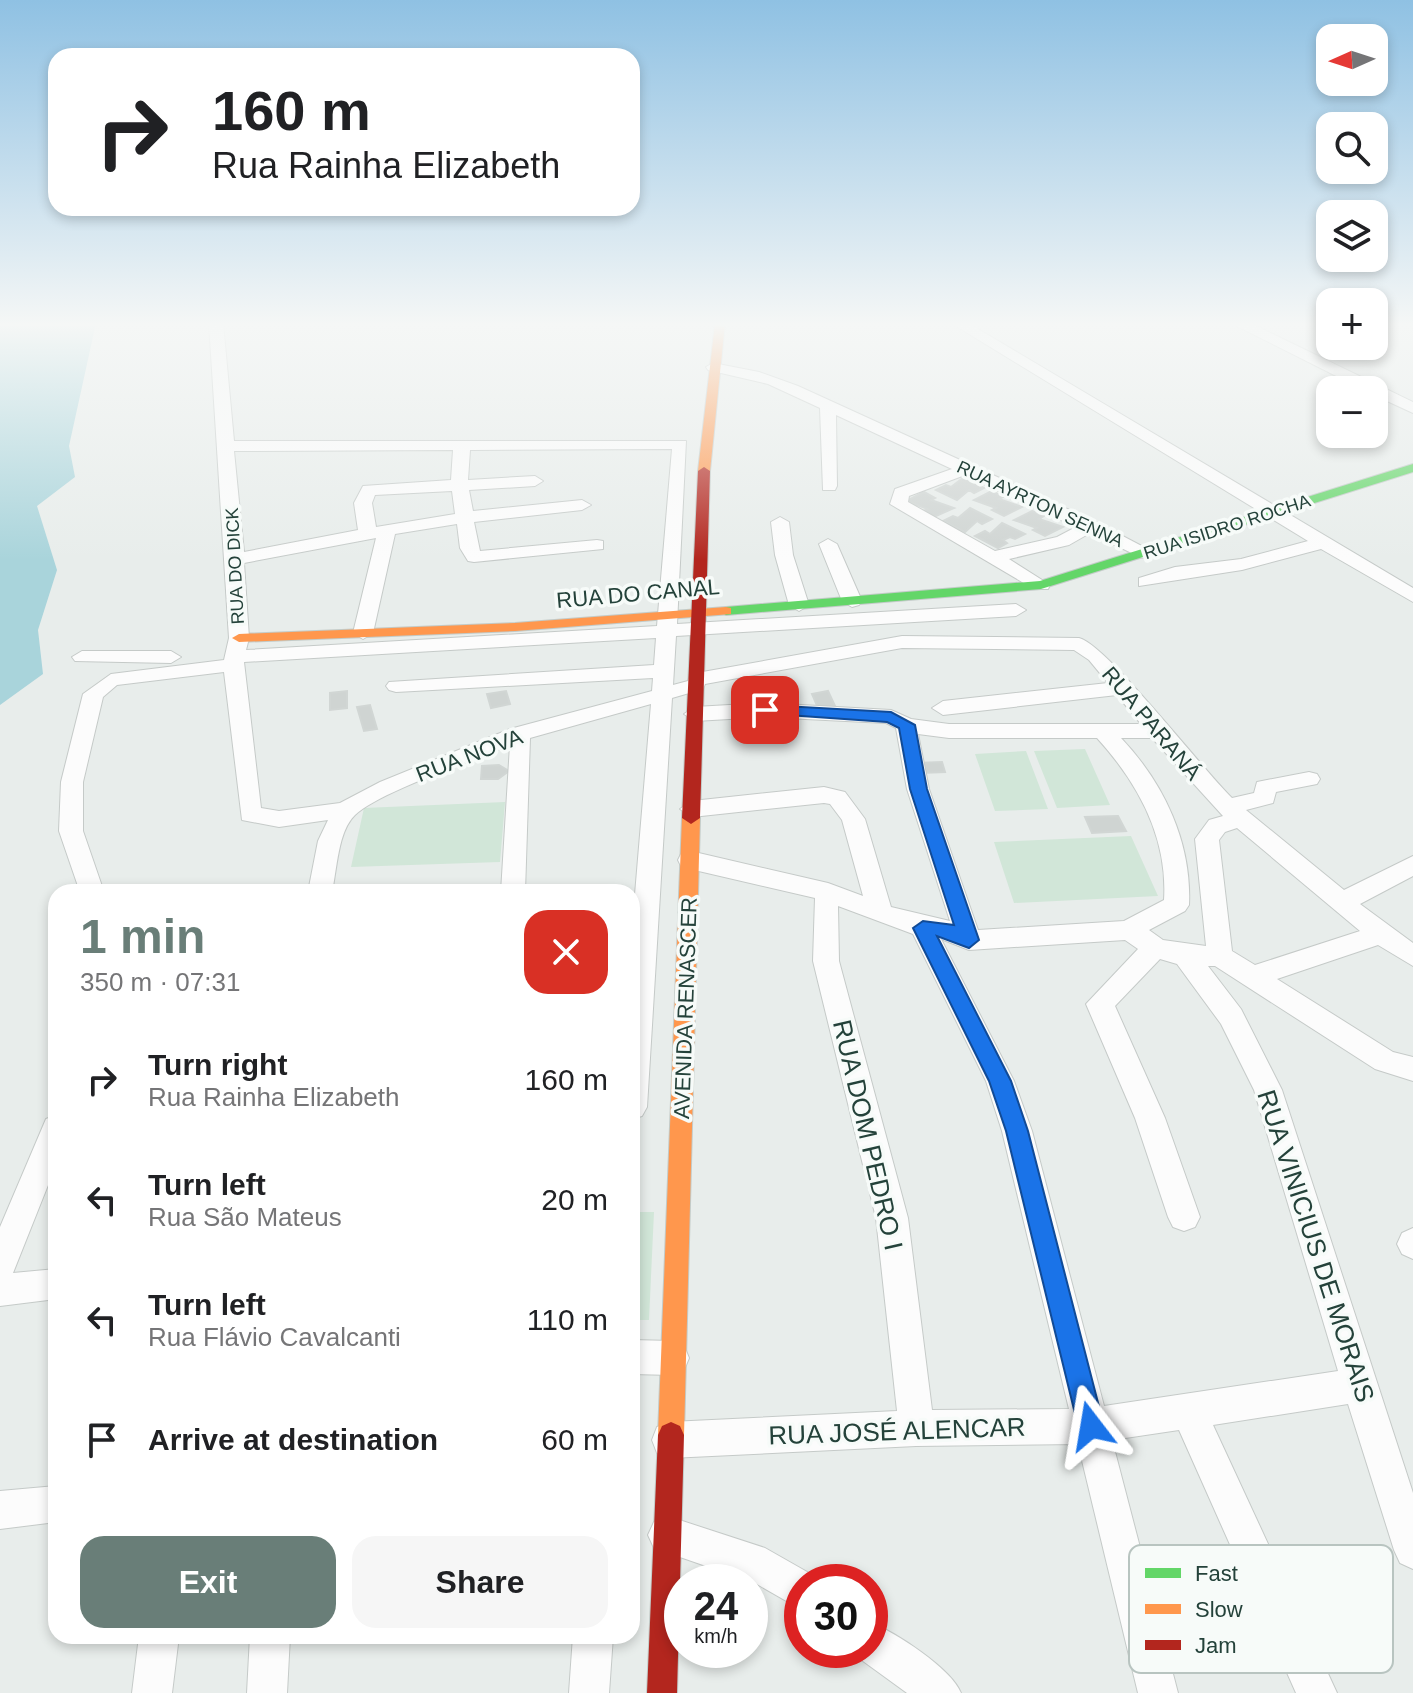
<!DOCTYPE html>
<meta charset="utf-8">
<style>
body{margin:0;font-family:Arial,sans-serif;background:#f6f6f6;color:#202124;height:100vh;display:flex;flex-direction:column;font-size:30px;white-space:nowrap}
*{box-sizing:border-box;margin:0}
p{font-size:26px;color:#757577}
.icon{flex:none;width:44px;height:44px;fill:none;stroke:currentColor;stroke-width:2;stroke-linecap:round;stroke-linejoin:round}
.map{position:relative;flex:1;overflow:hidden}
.panel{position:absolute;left:48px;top:884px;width:592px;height:760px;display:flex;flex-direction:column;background:#fff;border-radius:24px;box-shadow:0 4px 12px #0003}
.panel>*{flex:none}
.banner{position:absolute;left:48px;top:48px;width:592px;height:168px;border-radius:24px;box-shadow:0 4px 12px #0003;background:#fff;color:#202124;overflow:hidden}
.needle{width:52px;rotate:267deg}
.controls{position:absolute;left:1316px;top:24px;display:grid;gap:16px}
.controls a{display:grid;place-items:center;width:72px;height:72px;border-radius:16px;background:#fff;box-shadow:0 4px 12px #0003;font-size:40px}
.speed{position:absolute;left:664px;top:1564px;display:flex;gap:16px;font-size:40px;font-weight:700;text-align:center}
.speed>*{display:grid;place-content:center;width:104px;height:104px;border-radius:50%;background:#fff;box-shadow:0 4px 12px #0003;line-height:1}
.speed small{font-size:20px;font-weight:400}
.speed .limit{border:12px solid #d22;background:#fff;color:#111}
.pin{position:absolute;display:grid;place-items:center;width:68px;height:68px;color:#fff;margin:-34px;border-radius:16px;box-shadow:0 4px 12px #0006}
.me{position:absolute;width:88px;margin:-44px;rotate:346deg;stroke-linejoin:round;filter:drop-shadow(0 0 6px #0008)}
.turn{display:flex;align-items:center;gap:28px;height:168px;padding:0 32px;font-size:36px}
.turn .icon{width:104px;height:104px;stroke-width:2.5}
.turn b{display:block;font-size:56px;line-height:68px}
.round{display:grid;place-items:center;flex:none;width:84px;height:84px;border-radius:24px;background:#f6f6f6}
.headline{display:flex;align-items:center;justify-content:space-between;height:136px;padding:0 32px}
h1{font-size:48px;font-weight:600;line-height:60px;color:#697e78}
.action{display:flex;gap:16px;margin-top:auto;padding:16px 32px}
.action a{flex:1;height:92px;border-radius:24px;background:#697e78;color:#fff;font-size:32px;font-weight:600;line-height:92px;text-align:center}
.action a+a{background:#f6f6f6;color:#202124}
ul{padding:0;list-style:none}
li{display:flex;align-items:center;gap:24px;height:120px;padding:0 32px}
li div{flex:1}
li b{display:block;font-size:30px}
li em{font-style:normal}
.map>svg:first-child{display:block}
.green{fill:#d1e6d8}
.water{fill:#a9d4db}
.building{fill:#cfd4d2;stroke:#d1d6d4;stroke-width:2}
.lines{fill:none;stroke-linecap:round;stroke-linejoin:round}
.street-casing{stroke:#c5cac8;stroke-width:2}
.fast-casing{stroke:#c3cbc8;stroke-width:2}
.slow-casing{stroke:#c3cbc8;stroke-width:2}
.jam-casing{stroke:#c3cbc8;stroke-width:2}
.street{fill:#fcfcfc;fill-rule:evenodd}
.fast{fill:#63d668;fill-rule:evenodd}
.slow{fill:#ff974d;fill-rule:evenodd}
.jam{fill:#b3261e;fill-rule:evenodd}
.route{fill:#1a73e8;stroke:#114b97;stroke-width:2}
.labels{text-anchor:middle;stroke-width:7;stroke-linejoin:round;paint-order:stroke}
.far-street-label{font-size:18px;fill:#24423a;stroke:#f7fbf9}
.street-label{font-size:22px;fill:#24423a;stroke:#f7fbf9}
.near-street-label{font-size:26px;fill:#24423a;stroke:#f7fbf9}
.key{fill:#f7fbf9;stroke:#b8c4c0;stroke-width:2}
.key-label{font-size:22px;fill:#24423a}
</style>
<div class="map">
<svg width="1413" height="1693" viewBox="0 0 1413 1693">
<rect width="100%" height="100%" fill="#e8edeb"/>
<path class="green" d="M1085,749L1110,805L1057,808L1034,751Z
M1026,751L1048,809L995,811L975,754Z
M505,802L500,862L351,867L364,808Z
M1131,836L1158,896L1014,903L994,842Z
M633,1212H654L649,1320H632Z"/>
<path class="water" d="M0,323H96L69,446L75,477L37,506L57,570L38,630L43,674L0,705Z"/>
<path class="building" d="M963,478L984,488L974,493L969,490L957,500L936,490L946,485L951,487Z
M992,491L1003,497L999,499L1022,507L1004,516L992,510L996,508L974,500Z
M924,492L935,498L931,500L954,508L934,517L923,511L928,509L906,501Z
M970,508L992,519L982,524L977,521L965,532L943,521L953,516L958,518Z
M1032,511L1044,516L1039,519L1063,527L1045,536L1033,530L1037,528L1014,520Z
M1002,523L1025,534L1015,539L1010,537L1003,540L1007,543L998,548L975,536L985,531L990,534Z
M347,691V708L330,710V693Z
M506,691L510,704L491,708L487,694Z
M828,691L835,706L818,708L812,694Z
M370,705L377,729L364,731L357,707Z
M942,762L945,772L920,773L917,763Z
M499,765L509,771L498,779H481L482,766Z
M1118,816L1126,831L1092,833L1085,817Z"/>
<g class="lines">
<defs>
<path id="street" d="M209,323H223L234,441H686L677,624L1016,604L1026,610L1016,616L676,636L673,685L688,681L690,675L697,673L902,636L1079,638C1107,645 1202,769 1232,798L1254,793L1257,782L1309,772L1317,774L1320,779L1317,784L1276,792L1273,803L1246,810L1344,890L1413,856V876L1360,904L1413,943V966L1378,945L1277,979L1393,1052L1413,1057V1081L1375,1069L1215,966H1208L1241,1009L1282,1090L1413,1493V1569L1400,1563L1394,1550L1348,1404L1213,1425L1337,1693H1296L1179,1430L1112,1440L1178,1693H1138L1078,1444L916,1446L670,1458L657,1453L652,1440L657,1427L670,1422L897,1411L876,1218L813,961L815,898L690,869L681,866L678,860L681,854L690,851L828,883L863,896L842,820L830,804L824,803L692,817L680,809L692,801L824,787L845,792L865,819L891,907L950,921L907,789L896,728L886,723L765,717L695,721L684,714L695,707L765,703L891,710L911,719L949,724H1141L1117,695L943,715L932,708L943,701L1108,683L1089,660L1074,650L902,648L705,684L703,689L672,698L647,1107L642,1116L632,1119V930L651,704L530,738L525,892H501L510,745C475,760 379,792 355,815C338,831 337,869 332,892H308L318,841L328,820L279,827L242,820L224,672L117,685L103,697L83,782V831L104,892H80L59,831L61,782L83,694L111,674L224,660L229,638ZM672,449L657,626L246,650L249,638L244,563L376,538L353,633L363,639L373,633L395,534L457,524L460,548L468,561L474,562L603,549V541L597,540L480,551L474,522L582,510L591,505L582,500L473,511L469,490L535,486L543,481L535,476L468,480L470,450ZM453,450L451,480L363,486L354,503L358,530L244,552L234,451ZM452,491L455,514L376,527L372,503L375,495ZM656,638L654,665L389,682L386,686L389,690L396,692L653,678L652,691L510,729L380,782L340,803L279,811L261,808L244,662ZM918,734L949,738H1097C1138,783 1168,838 1164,900L1124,921L978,930L929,789ZM1121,738H1152L1223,816L1209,820L1195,839L1206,946L1163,940L1149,930L1185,911L1189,905C1192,843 1164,783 1121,738ZM1237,828L1360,931L1255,965L1232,951L1219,840L1225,832ZM838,906L913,934L986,1081L1002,1131L1069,1409L932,1410L908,1218L839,961ZM941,939L969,950L1125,940L1138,949L1086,1004L1135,1118L1168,1217L1173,1227L1184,1231L1195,1227L1200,1217L1165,1118L1115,1006L1160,959L1177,964L1221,1024L1254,1090L1338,1371L1104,1406L1032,1131L1014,1081Z
M951,323H968L1413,588V602L1321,549L1242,570L1139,586V578L1175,567L1241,559L1308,541Z
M1231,323H1250L1413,402V413L1374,395V390H1364Z
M713,363L759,372L798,386L1096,522L1155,553L1146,558L1140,557L1090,533L1069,545L1009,559L1050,585L1048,589H1034L890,504L895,489L952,469L836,415L837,486L835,490H823L820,408L768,384L708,370L706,367ZM965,475L1076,527L1057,537L995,551L908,502L909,496Z
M780,517L789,522L793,555L809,605L799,611L789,605L775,555L771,522Z
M828,539L837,544L862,601L859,605L852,607L842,601L819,544Z
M82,651H171L181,657L171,663L75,661L72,657Z
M56,1115V1165L13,1273L56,1269V1299L0,1306V1227L46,1119Z
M1413,1228V1259L1402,1254L1397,1244L1402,1233Z
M632,1340L672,1341L684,1346L689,1358L684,1370L672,1375L632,1374Z
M56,1486V1522L0,1529V1491Z
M667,1516L765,1548L816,1577L818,1582H802V1610L755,1583L654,1548L648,1535L654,1522Z
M870,1622C896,1633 951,1668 961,1693H907L856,1656L853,1650H870Z
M139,1636H179L172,1693H132Z
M250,1636H290L287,1693H247Z
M573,1636H613L609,1693H569Z"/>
<path id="fast" d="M1413,464V472L1041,589L726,615L719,611L726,607L1040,581Z"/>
<path id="slow" d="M715,323H725L710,471L704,475L698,471Z
M726,607L731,608V614L515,631L239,642L232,638L239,634L515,623Z
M691,812L700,818L684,1435L680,1444L671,1448L662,1444L658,1435L682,818Z"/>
<path id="jam" d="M704,467L710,471L700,818L691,824L682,818L698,471Z
M671,1422L680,1426L684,1435L677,1693H647L658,1435L662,1426Z"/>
</defs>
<use href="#street" class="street-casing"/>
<use href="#fast" class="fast-casing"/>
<use href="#slow" class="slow-casing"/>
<use href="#jam" class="jam-casing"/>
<use href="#street" class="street"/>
<use href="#fast" class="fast"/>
<use href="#slow" class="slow"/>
<use href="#jam" class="jam"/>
</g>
<linearGradient id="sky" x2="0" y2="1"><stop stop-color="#8fc1e3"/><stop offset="0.58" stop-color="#f5f7f6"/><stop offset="1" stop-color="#f5f7f6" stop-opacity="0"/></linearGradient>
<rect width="1413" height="560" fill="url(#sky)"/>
<path class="route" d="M765,705L891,712L915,725L927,789L979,940L969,948L937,936L1011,1081L1028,1131L1104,1426L1101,1436L1091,1440L1081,1436L1078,1426L1006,1131L989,1081L913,928L923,921L954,925L910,789L899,728L887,722L759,713L757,710Z"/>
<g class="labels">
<g class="far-street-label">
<text transform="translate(1040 504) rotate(25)" y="6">RUA AYRTON SENNA</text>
<text transform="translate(1227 527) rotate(-18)" y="6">RUA ISIDRO ROCHA</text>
<text transform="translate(235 566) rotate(-93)" y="6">RUA DO DICK</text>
</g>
<g class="street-label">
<text transform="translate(638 593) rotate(-5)" y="8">RUA DO CANAL</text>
<text transform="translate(1152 723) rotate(50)" y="8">RUA PARANÁ</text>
<text transform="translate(469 755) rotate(-21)" y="8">RUA NOVA</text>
<text transform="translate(685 1008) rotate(-88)" y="8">AVENIDA RENASCER</text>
</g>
<g class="near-street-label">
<text transform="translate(868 1135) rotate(77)" y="9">RUA DOM PEDRO I</text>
<text transform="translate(1316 1246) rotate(72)" y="9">RUA VINICIUS DE MORAIS</text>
<text transform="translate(897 1431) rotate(-2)" y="9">RUA JOSÉ ALENCAR</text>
</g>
</g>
<rect x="1129" y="1545" width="264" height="128" rx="12" class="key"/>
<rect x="1145" y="1568" width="36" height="10" fill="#63d668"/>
<rect x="1145" y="1604" width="36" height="10" fill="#ff974d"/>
<rect x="1145" y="1640" width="36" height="10" fill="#b3261e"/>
<g class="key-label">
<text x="1195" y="1581">Fast</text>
<text x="1195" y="1617">Slow</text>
<text x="1195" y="1653">Jam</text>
</g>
</svg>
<div class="controls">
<a><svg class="needle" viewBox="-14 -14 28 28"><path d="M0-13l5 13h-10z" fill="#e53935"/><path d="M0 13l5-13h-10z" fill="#757577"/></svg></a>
<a><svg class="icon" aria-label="search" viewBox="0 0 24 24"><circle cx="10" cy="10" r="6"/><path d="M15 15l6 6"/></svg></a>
<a><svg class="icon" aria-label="layers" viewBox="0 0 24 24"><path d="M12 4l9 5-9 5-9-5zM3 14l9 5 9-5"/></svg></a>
<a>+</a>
<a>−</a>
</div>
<div class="speed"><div>24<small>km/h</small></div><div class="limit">30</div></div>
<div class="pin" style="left:765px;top:710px;background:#d93025"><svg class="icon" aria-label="arrive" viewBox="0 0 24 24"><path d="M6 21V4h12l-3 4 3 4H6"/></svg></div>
<svg class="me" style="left:1091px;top:1426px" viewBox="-20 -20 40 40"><path d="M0-17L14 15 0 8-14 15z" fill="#1a73e8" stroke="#fff" stroke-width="4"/></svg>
<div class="banner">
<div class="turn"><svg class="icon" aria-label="right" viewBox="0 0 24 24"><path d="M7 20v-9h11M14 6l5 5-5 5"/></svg><div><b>160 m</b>Rua Rainha Elizabeth</div></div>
</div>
<section class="panel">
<div class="headline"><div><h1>1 min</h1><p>350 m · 07:31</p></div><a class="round" style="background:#d93025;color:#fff"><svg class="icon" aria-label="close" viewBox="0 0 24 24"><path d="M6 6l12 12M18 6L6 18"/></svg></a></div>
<ul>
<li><svg class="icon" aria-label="right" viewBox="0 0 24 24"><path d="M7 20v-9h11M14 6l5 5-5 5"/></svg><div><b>Turn right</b><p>Rua Rainha Elizabeth</p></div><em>160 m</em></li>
<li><svg class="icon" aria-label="left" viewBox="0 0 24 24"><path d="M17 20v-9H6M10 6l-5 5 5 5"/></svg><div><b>Turn left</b><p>Rua São Mateus</p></div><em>20 m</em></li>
<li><svg class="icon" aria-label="left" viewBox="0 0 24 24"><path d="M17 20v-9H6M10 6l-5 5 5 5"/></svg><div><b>Turn left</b><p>Rua Flávio Cavalcanti</p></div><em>110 m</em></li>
<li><svg class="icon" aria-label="arrive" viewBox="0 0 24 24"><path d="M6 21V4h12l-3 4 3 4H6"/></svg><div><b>Arrive at destination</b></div><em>60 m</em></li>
</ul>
<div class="action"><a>Exit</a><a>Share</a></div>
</section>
</div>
